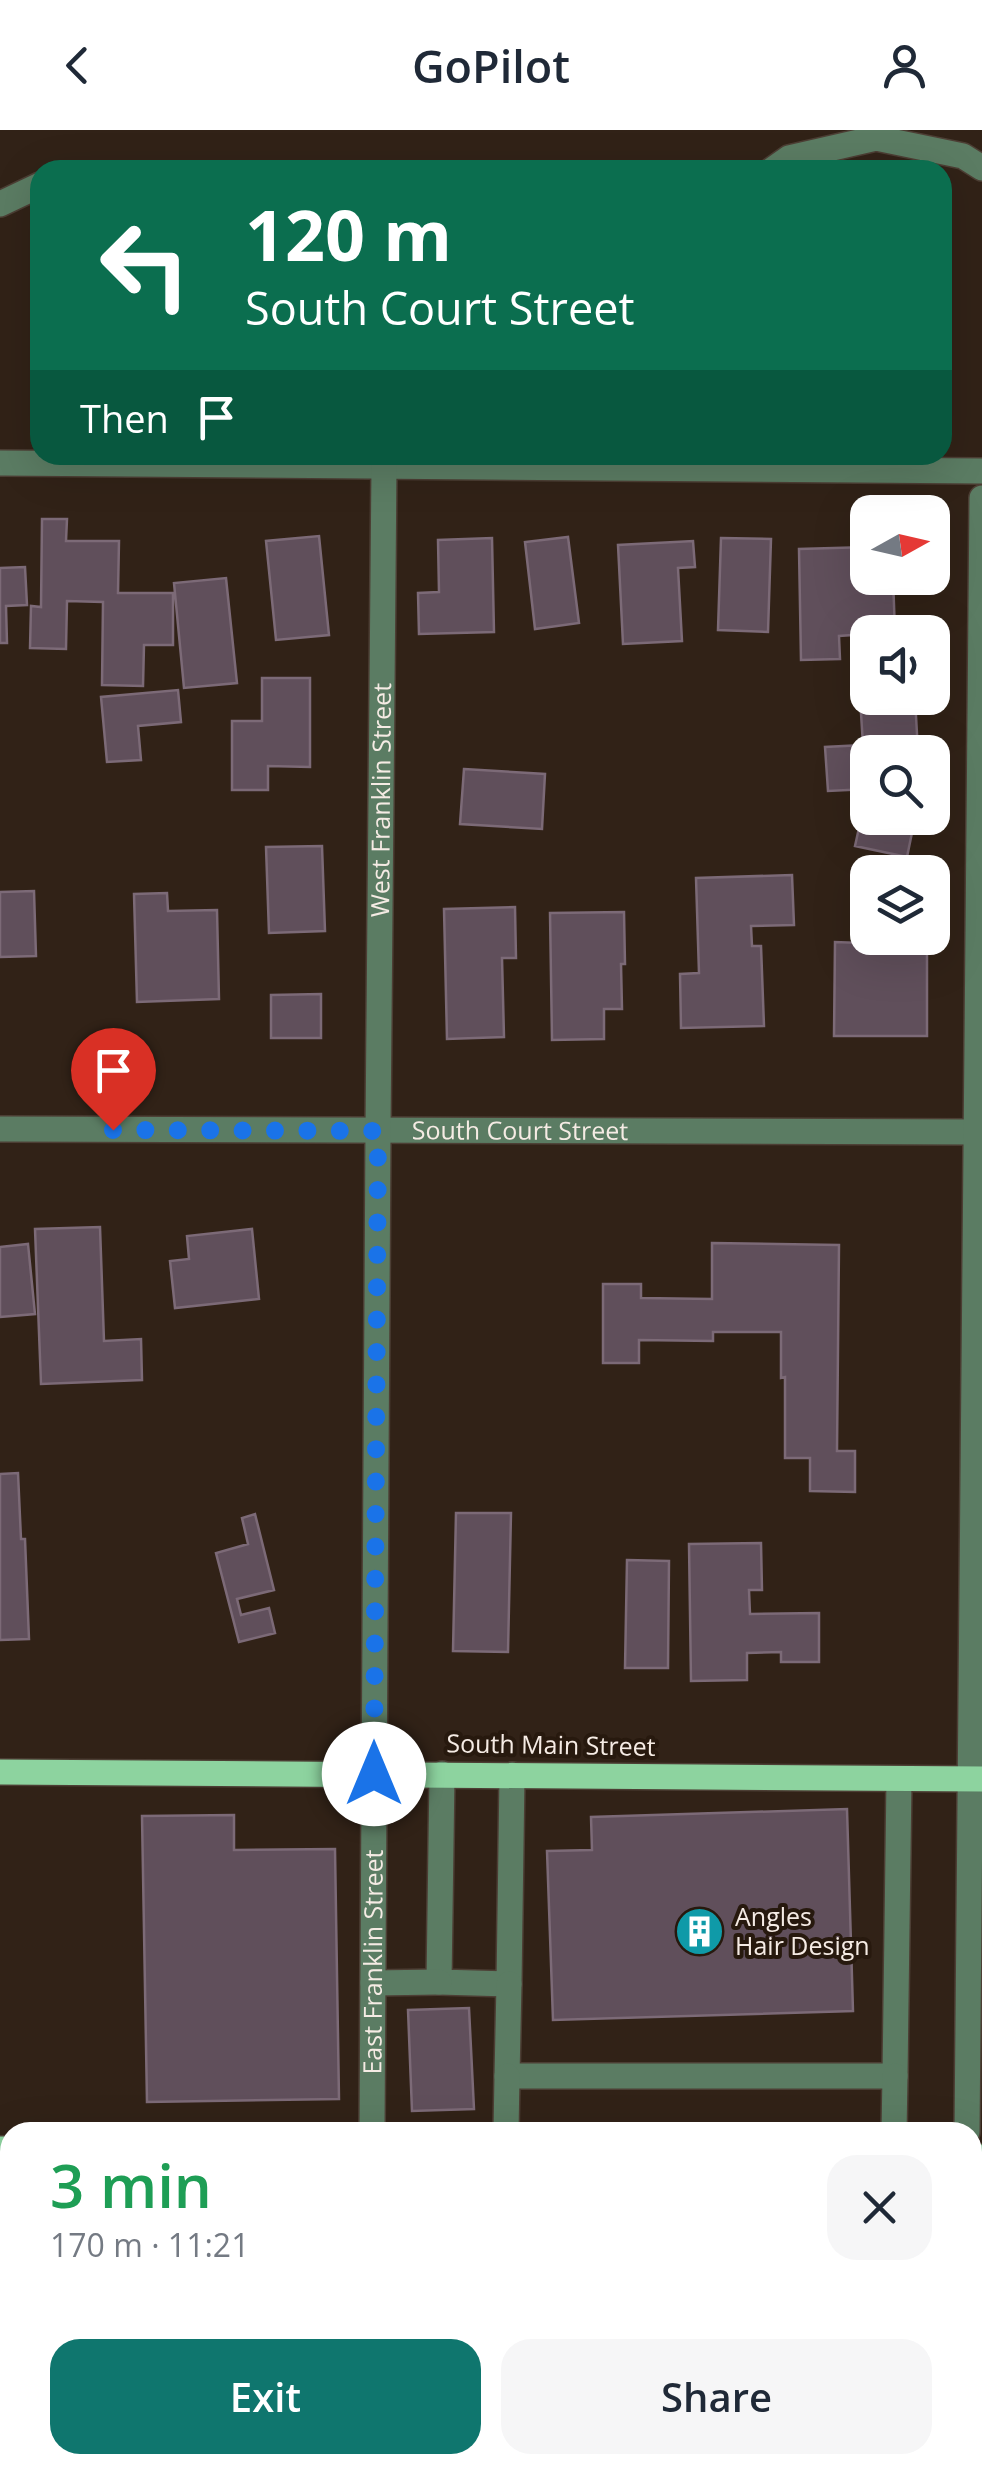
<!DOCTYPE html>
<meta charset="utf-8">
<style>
body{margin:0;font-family:"Open Sans",sans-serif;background:#f6f6f7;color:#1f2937;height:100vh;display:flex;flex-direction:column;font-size:38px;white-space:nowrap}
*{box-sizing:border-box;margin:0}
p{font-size:32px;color:#747a83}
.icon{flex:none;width:55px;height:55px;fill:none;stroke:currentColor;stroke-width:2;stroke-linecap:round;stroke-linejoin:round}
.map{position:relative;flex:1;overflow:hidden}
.panel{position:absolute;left:0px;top:1992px;width:982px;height:352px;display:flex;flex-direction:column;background:#fff;border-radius:30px 30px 0 0;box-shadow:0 10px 40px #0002}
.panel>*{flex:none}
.guide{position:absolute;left:30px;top:30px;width:922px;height:305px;border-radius:30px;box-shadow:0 10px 40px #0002;background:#0b6e4f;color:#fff;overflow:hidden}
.needle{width:65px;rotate:82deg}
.buttons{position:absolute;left:850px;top:365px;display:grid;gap:20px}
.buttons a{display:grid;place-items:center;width:100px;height:100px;border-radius:20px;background:#fff;box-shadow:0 10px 40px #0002;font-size:50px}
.pin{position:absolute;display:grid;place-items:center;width:85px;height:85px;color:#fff;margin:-102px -42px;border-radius:50% 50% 50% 0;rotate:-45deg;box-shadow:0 0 10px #0007}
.pin .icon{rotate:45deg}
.me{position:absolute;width:110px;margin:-55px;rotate:0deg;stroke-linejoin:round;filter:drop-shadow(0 0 8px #0008)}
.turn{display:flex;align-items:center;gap:35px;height:210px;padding:0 50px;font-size:45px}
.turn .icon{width:130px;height:130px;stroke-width:2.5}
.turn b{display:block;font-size:70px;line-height:85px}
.then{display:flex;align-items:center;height:95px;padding:0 50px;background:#0003;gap:20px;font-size:38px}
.round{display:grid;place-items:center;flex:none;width:105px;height:105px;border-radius:30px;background:#f6f6f7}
.overview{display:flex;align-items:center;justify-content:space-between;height:170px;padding:0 50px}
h1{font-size:60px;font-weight:600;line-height:75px;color:#1e9e55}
.primary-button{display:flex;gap:20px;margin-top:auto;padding:20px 50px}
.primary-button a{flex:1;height:115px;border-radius:30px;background:#0f766e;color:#fff;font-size:40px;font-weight:600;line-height:115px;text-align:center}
.primary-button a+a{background:#f6f6f7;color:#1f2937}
header{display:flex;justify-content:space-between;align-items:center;height:130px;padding:0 50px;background:#fff;font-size:45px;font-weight:600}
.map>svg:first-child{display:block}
.building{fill:#604f5b;stroke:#7c6a77;stroke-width:2.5}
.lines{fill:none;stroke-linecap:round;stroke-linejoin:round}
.minor-casing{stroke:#4c3e34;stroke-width:28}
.major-casing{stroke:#4c3e34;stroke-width:28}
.minor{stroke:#5b7c63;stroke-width:25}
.major{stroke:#8dd39f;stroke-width:25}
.route{stroke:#1a73e8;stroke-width:18;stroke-dasharray:0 32.4}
.labels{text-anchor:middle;stroke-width:8;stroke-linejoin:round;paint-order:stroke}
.street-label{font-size:25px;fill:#f5ebe4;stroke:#27190e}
.poi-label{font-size:25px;fill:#f5ebe4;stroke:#27190e;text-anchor:start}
</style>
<header><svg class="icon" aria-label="back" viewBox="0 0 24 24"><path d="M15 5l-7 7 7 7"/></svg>GoPilot<svg class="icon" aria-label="person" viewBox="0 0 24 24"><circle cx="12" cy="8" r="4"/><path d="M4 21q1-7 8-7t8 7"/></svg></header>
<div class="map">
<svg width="982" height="2344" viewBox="0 0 982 2344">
<rect width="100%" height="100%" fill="#312217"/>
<path class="building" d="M42,389H67L66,411H119L118,463H173V515H144L143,556L102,555L103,472L67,471L66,519L30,518L31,476L41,477Z
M319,406L329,505L276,510L266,411Z
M568,407L579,493L535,499L525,412Z
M492,408L494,502L419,504L418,463L439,462L438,410Z
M721,408L771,409L768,502L718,500Z
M693,411L695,437L678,438L682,511L623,514L618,415Z
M868,417V448H893L895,502L839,506L840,529L801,530L799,419Z
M25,437L27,475L6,476L7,513H0V438Z
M226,448L237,553L184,558L174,453Z
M262,548H310V637L268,636V660H232V591H262Z
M868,550V568H915L918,622H868V659L828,661L825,617L863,615L859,551Z
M178,560L181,592L138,596L141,630L107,632L101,567Z
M464,639L545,644L542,699L460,694Z
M865,671H868V688H915L907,727L855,716Z
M322,716L325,801L269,803L266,717Z
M792,745L794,795L751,796L752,816H761L764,896L681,898L680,844L699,843L696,748Z
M862,756H868V808H927V906H834L835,812L862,813Z
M34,761L36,826L0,827V762Z
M167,763L168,781L217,780L219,869L137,872L134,764Z
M515,777L516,828H502L504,907L447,909L444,779Z
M624,782L625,834H621L622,879H604V909L552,910L550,783Z
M321,864V908H271V865Z
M100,1097L104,1211L141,1209L142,1250L41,1254L35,1099Z
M252,1099L259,1169L175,1178L170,1131L189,1129L187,1106Z
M712,1113L839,1115L837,1321H855V1362L810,1361V1328H785V1247L781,1248V1202H713V1211L639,1210V1233H603V1154H641V1168L712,1169Z
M28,1114L35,1184L0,1187V1117Z
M18,1343L21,1409H25L29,1509L0,1510V1344Z
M456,1383H511L508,1522L453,1521Z
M255,1384L274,1460L237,1469L241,1485L269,1478L275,1503L239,1512L216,1423L248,1414L242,1388Z
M761,1413L762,1460H749L750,1484L819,1483V1532H781V1522L747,1523V1550L691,1551L689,1414Z
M627,1430L669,1431L668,1538H625Z
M847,1679L853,1881L553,1890L547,1721L592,1720L591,1687Z
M234,1685V1720L335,1719L339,1969L147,1972L142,1686Z
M469,1878L474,1979L412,1981L408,1880Z"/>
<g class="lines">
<defs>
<g id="minor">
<path d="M772,40L789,28L876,8L963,26L982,38"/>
<path d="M0,74L40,55"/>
<path d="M0,333L982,341"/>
<path id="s1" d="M0,999L982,1002"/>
<path d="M442,1644L439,1852L509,1854L512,1645"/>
<path d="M373,1853L439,1852"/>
<path d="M509,1854L507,1946H895L899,1649"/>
<path id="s2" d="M372,2002L378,1001L384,336"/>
<path d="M506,2002L507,1946"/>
<path d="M894,2002L895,1946"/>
<path d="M967,2002L982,368"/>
<path d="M370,2344V2335"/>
<path d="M964,2344V2335"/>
</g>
<path id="major" d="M0,1642L982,1649
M0,2019H10
M972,2027H982"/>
</defs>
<use href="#minor" class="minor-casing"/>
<use href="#major" class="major-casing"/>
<use href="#minor" class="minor"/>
<use href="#major" class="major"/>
</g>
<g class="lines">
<path class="route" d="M113,1000L378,1001L374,1644"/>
</g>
<defs>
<symbol id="building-disc" viewBox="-11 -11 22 22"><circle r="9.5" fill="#0f9aa8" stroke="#27190e"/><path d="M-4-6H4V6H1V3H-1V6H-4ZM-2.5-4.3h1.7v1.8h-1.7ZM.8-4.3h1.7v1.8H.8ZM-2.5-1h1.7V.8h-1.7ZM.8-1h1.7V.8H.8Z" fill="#fff"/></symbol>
</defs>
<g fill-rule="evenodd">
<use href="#building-disc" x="672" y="1774" width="55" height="55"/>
</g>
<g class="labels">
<g class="street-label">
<text dy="9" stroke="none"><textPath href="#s2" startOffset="1332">West Franklin Street</textPath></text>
<text dy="9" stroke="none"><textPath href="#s1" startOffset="520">South Court Street</textPath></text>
<text transform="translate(551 1615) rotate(1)" y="9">South Main Street</text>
<text dy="9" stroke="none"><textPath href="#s2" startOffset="170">East Franklin Street</textPath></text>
</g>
<g class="poi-label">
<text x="735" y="1796">Angles<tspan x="735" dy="29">Hair Design</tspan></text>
</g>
</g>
</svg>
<div class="buttons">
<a><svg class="needle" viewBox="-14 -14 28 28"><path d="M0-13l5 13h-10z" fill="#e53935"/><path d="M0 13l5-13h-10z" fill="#747a83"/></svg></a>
<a><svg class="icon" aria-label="sound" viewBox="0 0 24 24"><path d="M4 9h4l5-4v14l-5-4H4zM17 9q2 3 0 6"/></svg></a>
<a><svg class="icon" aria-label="search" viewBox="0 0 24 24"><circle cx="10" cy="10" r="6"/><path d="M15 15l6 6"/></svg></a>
<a><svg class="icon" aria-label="layers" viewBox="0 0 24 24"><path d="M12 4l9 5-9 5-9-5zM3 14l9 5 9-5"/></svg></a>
</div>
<div class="pin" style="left:113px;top:1000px;background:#d93025"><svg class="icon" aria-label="arrive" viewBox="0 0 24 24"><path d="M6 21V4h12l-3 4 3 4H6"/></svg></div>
<svg class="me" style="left:374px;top:1644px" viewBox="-20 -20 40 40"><circle r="19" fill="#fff"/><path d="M0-13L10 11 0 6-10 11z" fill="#1a73e8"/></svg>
<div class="guide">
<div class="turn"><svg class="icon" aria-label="left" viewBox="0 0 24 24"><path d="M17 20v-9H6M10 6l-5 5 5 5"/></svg><div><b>120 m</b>South Court Street</div></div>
<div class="then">Then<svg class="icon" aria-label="arrive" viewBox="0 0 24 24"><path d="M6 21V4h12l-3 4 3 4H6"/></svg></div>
</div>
<section class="panel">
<div class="overview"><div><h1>3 min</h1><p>170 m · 11:21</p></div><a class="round"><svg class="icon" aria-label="close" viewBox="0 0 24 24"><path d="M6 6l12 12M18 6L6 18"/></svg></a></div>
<div class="primary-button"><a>Exit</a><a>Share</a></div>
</section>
</div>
